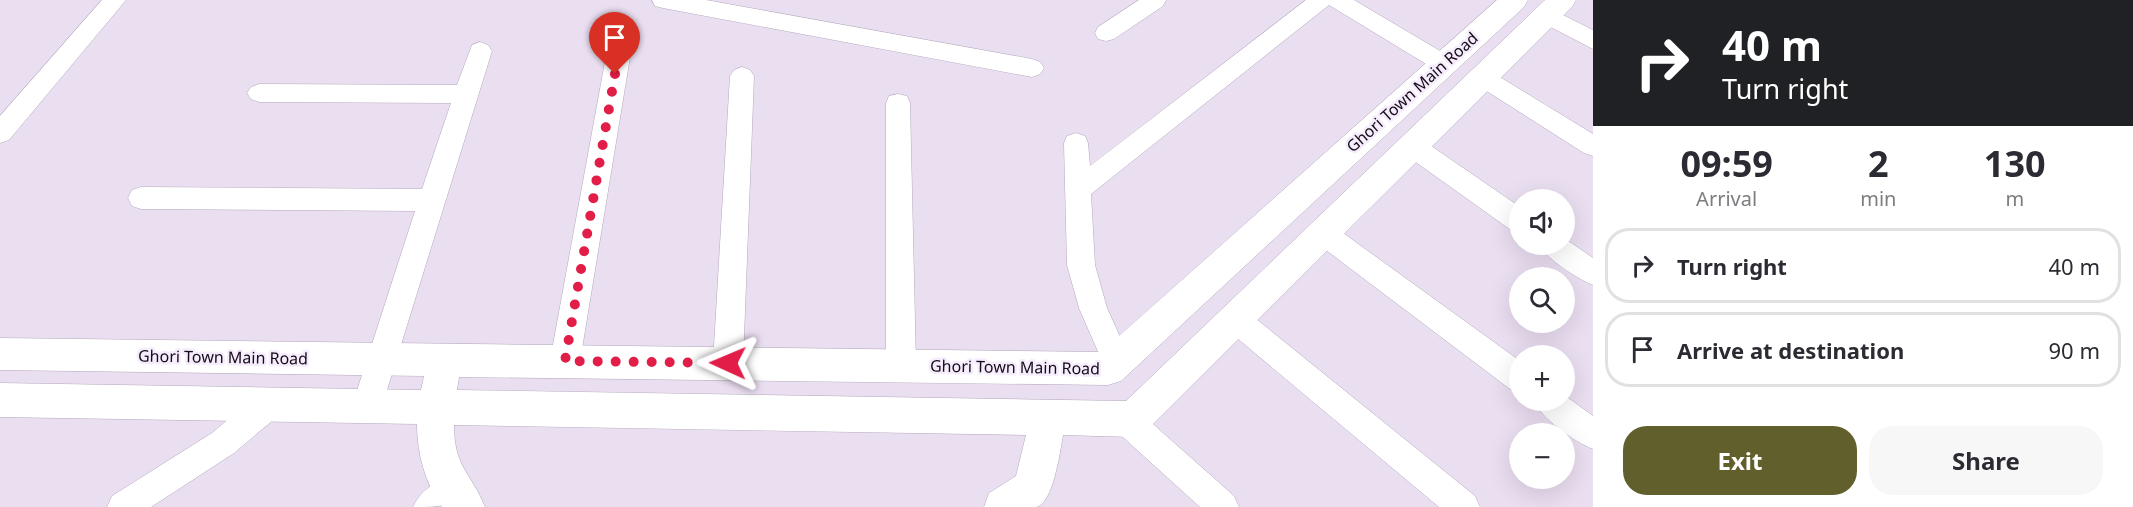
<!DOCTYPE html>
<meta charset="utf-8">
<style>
body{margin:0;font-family:"Noto Sans",sans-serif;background:#f7f7f7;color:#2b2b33;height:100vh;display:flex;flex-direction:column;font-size:22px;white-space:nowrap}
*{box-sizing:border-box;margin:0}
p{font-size:20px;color:#7c7c81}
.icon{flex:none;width:33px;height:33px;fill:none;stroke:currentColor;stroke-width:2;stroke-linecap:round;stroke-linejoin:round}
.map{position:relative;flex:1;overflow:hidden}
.side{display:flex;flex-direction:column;background:#fff;width:540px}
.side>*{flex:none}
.top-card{background:#202124;color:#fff;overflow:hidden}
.tools{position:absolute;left:1509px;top:189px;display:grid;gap:12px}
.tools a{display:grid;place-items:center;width:66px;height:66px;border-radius:50%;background:#fff;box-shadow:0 6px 24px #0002;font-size:30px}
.pin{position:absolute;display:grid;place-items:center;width:51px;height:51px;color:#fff;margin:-62px -26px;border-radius:50% 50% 50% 0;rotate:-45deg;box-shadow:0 0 6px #0007}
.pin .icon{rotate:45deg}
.me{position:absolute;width:66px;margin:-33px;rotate:271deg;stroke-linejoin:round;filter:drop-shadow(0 0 4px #0008)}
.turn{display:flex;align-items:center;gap:21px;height:126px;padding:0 30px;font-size:27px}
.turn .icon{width:78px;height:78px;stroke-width:2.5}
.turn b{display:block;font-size:42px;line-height:51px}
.eta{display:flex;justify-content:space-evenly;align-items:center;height:102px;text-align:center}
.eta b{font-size:36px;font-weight:700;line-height:42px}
.action{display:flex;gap:12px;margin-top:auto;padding:12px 30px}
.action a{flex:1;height:69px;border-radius:24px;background:#615f2b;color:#fff;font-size:24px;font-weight:700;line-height:69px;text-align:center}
.action a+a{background:#f7f7f7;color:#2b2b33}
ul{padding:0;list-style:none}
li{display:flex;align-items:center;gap:18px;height:75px;margin:0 12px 9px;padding:0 18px;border:3px solid #e1e1e2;border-radius:24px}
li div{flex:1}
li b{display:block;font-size:22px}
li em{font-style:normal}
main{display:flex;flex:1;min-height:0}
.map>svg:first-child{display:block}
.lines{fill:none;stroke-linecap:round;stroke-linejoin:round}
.street-casing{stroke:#b4a9bb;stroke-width:1}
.secondary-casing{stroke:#b4a9bb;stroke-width:1}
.street{fill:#fff;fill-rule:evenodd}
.secondary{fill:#fff;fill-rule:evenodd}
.route{stroke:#e11d48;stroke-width:10;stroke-dasharray:0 18}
.labels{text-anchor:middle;stroke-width:5;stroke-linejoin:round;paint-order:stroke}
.street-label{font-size:16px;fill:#120e14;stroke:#f7ebfe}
</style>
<main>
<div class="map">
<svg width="1593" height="507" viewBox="0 0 1593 507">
<rect width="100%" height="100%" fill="#eadef1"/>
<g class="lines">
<defs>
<path id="street" d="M102,0H126L9,140L0,143V116Z
M652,0H706L1032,59L1040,62L1044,68L1040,74L1032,77L663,8L655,6Z
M1139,0H1166L1163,6L1114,39L1106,41L1098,39L1095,33L1098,27Z
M1306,0H1354L1452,58L1456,64L1452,70L1444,73L1436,70L1329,5L1091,194L1095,265L1107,308L1131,361L1126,370L1116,374L1106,370L1079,308L1067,265L1064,143L1067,136L1076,133L1085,136L1088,143L1090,166Z
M1547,7L1593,30V49L1539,21L1536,15L1539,9Z
M480,42L488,45L492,51L382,406L378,416L367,420L356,416L352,406L415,211L141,209L132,206L128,198L132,190L141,187L422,189L451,103L259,102L251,99L247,93L251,87L259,84L457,85L472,45Z
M619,42L627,45L631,51L580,361L575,370L565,374L555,370L550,361L607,51L611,45Z
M742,67L750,70L754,76L743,363L738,372L728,376L718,372L713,363L730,76L734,70Z
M1482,68L1490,71L1593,134V156L1584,153L1474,83L1470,77L1474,71Z
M898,94L907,96L910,103L916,366L911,376L901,379L891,376L886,366V103L889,96Z
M1412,136L1421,139L1520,207V233L1511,230L1403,153L1400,146L1403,139Z
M1323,222L1332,225L1520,361V392L1510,389L1314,241L1310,233L1314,225Z
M1564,238L1593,258V285C1578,279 1546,259 1539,244H1564Z
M1235,306L1245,310L1475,496L1480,507H1439L1225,328L1221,319L1225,310Z
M268,391L279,395L283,405L279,415L234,453L151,507H107L112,496L212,433L257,395Z
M1564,395L1593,416V449C1575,442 1541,418 1533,400H1564Z
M1125,405L1136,409L1234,496L1239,507H1200L1114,429L1110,419L1114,409Z
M452,474L463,479L468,490C458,507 436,507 413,507C420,491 436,481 452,474Z"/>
<path id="secondary" d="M1497,0H1528L1524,7L1121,381L1108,385L459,377L457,390L1126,401L1545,0H1576L1572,7L1146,431L1133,437L1063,435C1060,452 1053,504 1036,507C1020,507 1000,507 984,507L989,493L1016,476L1026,435L454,425C454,468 471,472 485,507H442C425,483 417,453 417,424L0,417V383L421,390L424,376L0,370V338L1101,352Z"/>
</defs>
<use href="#street" class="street-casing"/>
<use href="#secondary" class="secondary-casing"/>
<use href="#street" class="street"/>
<use href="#secondary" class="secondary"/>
</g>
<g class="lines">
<path class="route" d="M615,74L565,361L728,363"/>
</g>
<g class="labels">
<g class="street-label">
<text transform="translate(1412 92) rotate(-42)" y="6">Ghori Town Main Road</text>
<text transform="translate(223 357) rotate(1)" y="6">Ghori Town Main Road</text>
<text transform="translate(1015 367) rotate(1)" y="6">Ghori Town Main Road</text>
</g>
</g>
</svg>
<div class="tools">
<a><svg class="icon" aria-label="sound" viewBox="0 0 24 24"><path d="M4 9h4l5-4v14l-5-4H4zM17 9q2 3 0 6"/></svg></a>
<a><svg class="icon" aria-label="search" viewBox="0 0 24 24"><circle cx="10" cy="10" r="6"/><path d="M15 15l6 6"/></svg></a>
<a>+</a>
<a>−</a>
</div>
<div class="pin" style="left:615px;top:74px;background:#d93025"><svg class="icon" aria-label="arrive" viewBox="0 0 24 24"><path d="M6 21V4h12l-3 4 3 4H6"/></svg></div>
<svg class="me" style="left:728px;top:363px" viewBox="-20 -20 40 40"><path d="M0-17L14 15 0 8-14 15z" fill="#e11d48" stroke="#fff" stroke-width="4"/></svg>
</div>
<section class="side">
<div class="top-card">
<div class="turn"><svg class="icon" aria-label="right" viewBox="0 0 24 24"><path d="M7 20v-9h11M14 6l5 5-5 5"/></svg><div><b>40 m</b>Turn right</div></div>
</div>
<div class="eta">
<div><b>09:59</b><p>Arrival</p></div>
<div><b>2</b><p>min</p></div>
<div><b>130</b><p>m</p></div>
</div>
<ul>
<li><svg class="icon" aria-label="right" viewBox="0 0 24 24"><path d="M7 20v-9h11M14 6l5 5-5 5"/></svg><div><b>Turn right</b></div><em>40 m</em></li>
<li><svg class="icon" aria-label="arrive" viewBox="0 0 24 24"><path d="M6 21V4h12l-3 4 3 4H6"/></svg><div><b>Arrive at destination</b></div><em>90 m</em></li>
</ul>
<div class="action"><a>Exit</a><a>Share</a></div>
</section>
</main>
